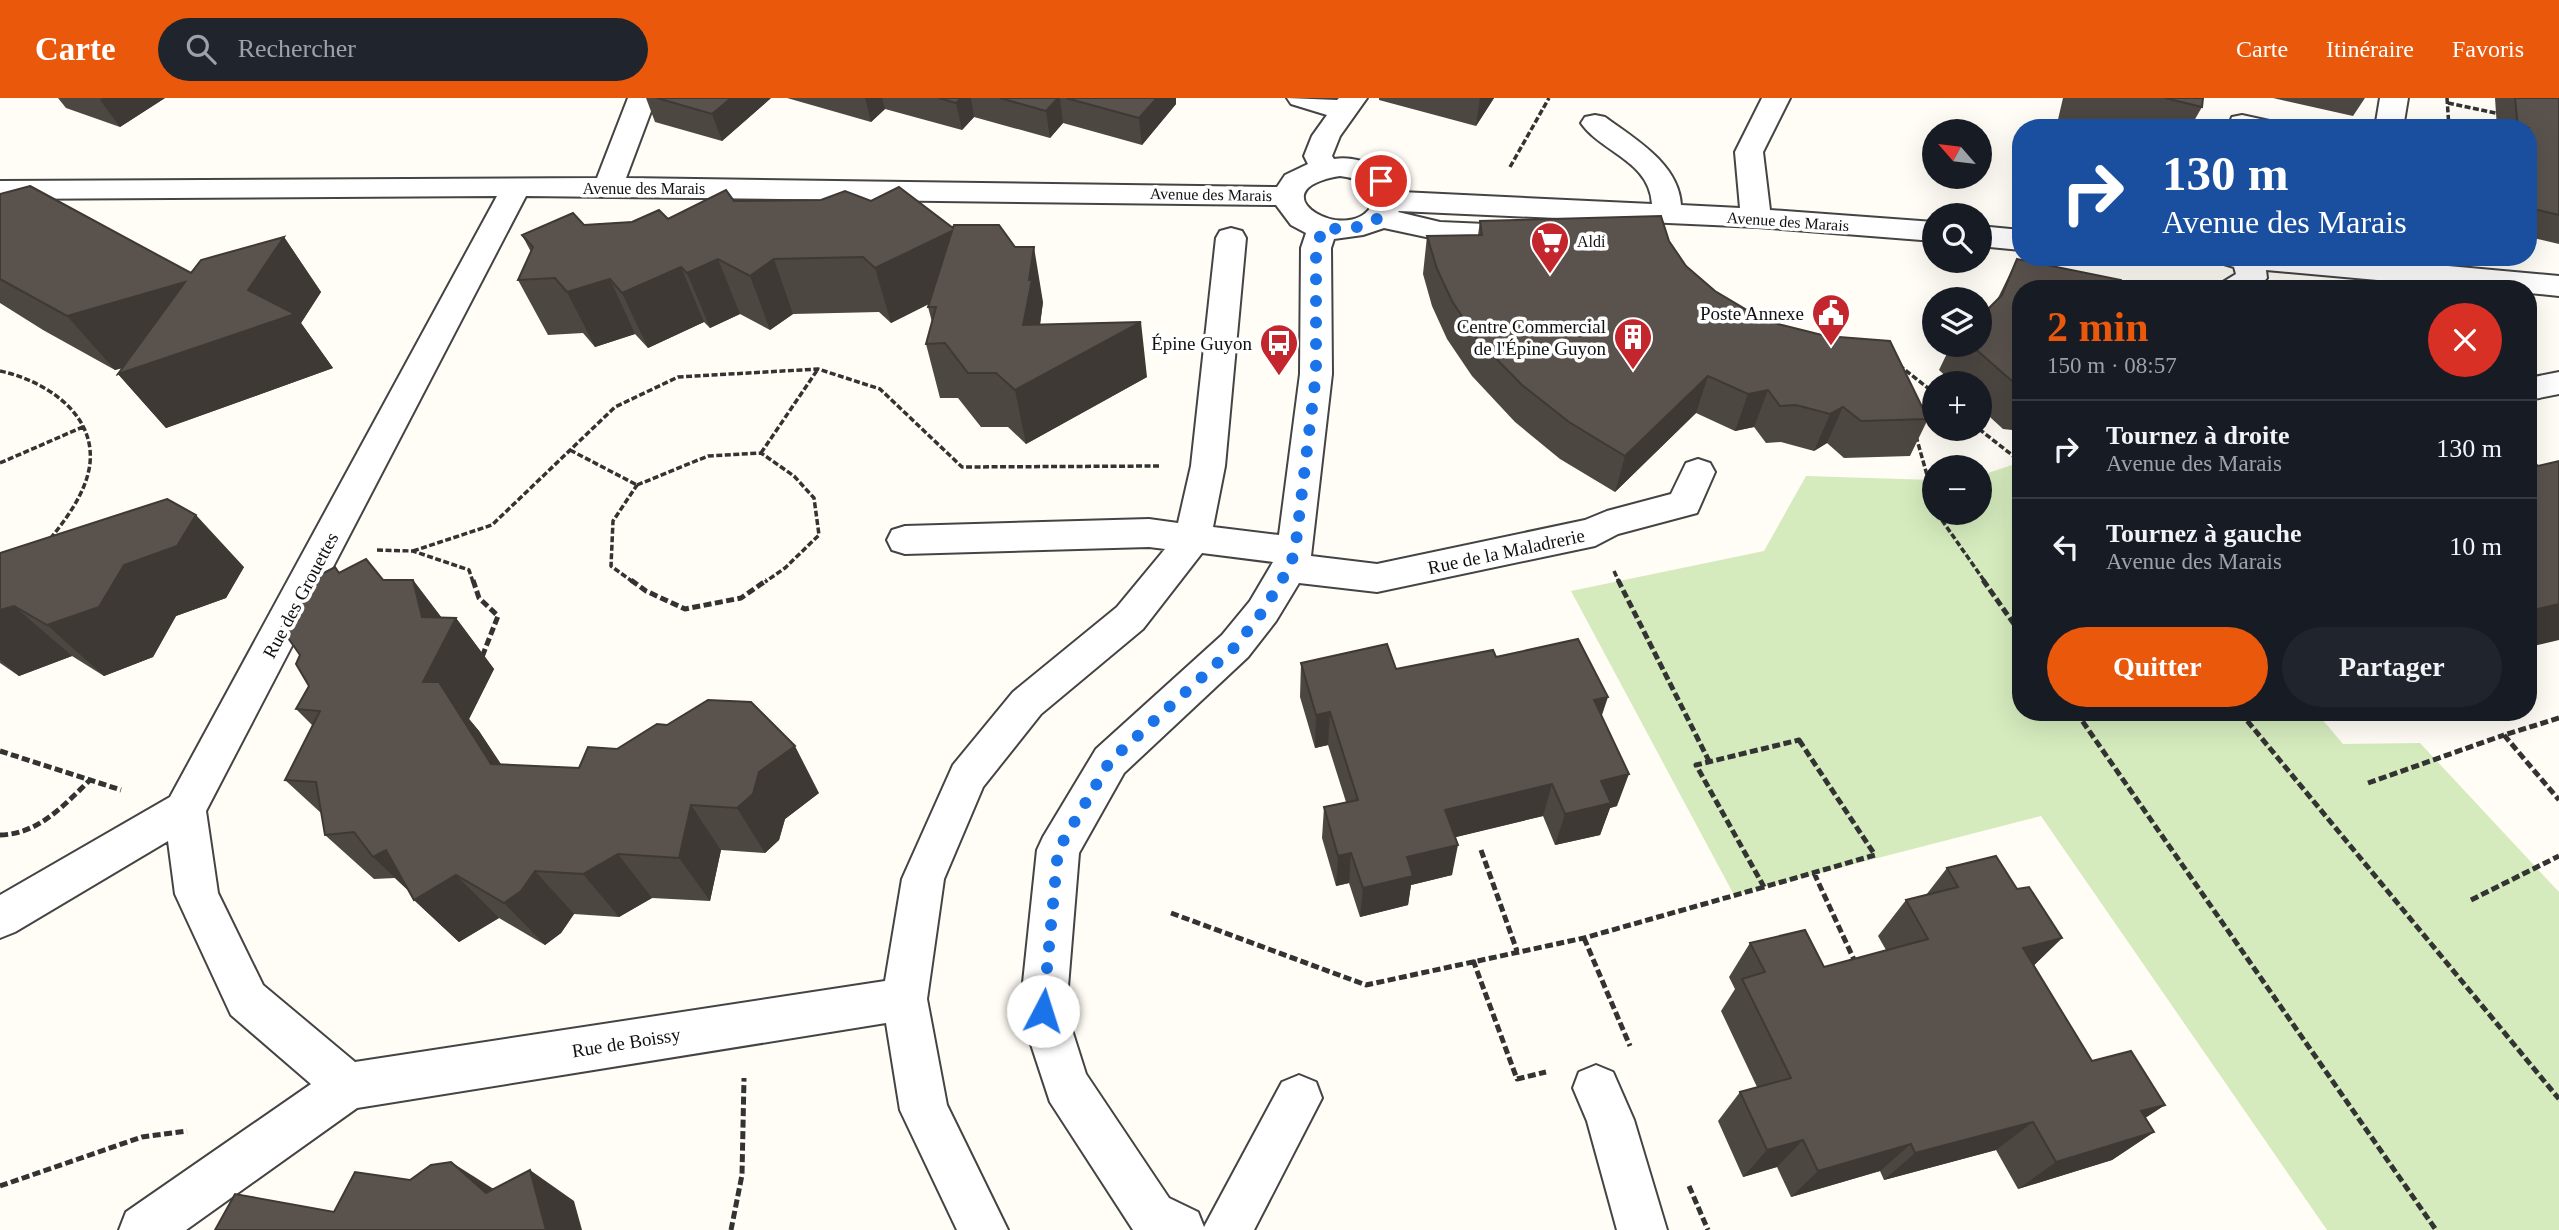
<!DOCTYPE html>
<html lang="fr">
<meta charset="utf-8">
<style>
body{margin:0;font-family:"Times New Roman",serif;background:#20242c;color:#f1f3f6;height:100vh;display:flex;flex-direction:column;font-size:26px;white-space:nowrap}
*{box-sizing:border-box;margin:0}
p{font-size:23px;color:#9ea1a6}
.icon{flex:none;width:38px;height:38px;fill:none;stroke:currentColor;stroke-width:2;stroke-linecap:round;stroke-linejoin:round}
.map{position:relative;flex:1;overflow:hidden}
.drawer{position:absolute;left:2012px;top:182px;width:525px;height:441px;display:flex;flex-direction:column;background:#171b24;border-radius:28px;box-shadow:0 7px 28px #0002}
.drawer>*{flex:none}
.top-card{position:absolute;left:2012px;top:21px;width:525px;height:147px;border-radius:28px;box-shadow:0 7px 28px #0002;background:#1a4fa0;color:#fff;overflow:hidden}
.needle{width:46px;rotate:298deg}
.fabs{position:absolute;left:1922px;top:21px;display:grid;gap:14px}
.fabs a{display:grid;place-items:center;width:70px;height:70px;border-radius:50%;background:#171b24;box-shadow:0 7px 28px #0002;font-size:35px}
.pin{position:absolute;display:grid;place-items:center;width:60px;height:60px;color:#fff;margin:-30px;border:4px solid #fff;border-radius:50%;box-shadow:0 2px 7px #0007}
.me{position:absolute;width:77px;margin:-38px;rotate:5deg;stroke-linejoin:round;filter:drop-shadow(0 0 5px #0008)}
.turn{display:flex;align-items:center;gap:24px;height:147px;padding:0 35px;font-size:32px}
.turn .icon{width:91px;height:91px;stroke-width:2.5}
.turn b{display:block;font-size:49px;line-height:60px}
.round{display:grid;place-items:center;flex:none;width:74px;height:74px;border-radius:37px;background:#20242c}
.overview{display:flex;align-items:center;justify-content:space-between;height:119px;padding:0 35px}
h1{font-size:42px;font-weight:700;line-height:52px;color:#ea580c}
.action{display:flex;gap:14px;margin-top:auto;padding:14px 35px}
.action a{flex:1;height:80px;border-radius:42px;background:#ea580c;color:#fff;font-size:28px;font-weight:700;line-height:80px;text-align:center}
.action a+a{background:#20242c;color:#f1f3f6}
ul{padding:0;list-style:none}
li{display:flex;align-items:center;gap:21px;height:98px;padding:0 35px;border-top:2px solid #363941}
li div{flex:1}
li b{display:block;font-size:26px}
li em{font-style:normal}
header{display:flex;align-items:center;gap:42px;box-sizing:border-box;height:98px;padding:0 35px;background:#ea580c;color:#fff}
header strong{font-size:33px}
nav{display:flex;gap:38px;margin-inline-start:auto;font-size:24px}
.search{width:490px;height:63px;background:#20242c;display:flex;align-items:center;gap:18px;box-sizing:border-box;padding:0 24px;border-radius:38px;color:#9ea1a6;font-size:26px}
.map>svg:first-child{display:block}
.green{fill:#d5ebbd}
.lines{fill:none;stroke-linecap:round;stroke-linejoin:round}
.minor-casing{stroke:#444;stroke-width:4}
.path-far1{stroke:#333;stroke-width:3.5;stroke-dasharray:6 2.5;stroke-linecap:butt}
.path{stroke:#333;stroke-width:5;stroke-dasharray:8 3.5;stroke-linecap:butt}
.minor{fill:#fff;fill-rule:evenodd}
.wall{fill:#4d4742}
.shaded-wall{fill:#3f3936}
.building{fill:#5a524d;stroke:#3f3936;stroke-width:2}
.route{stroke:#1a73e8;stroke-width:12;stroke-dasharray:0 21.6}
.labels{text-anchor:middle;stroke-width:7;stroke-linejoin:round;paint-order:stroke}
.far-street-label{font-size:16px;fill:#111;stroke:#fff}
.far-poi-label{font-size:16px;fill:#111;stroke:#fff;text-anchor:start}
.poi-label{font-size:19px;fill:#111;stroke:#fff;text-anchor:end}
.street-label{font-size:19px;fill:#111;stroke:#fff}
</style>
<header>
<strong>Carte</strong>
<div class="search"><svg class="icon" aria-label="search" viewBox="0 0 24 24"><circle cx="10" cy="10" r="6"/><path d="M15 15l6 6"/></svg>Rechercher</div>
<nav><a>Carte</a><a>Itinéraire</a><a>Favoris</a></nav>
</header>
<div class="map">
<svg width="2559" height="1132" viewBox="0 0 2559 1132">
<rect width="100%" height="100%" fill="#fffdf5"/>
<path class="green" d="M2021,364V614H2316L2343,646L2420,645L2559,794V1132H2327L2041,718L1734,797L1571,493L1764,453L1806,378L1934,382V415H1979V378Z"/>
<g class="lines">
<defs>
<path id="minor" d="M628,0H656L626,80L1277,89L1285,77L1308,66L1304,58L1312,38L1327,17L1291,6L1287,0L1337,2L1339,0H1367L1340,38L1332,58L1334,61C1361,57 1389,72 1401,94L1652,106C1650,63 1602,55 1581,25L1585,19L1595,17L1605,19C1635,41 1679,66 1681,107L1740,110L1735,54L1762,0H1790L1763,54L1770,112L1934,124V143L1757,129L1399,113L1398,114L1440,124L1529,128L1540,131L1544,138L1540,145L1529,148L1440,142L1384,130L1363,137L1334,141L1331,150L1332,276L1311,458L1377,466L1585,422L1607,413L1671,396L1686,365L1698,361L1710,365L1715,374L1697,415L1618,436L1595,448L1377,494L1299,485L1276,523L1248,559L1124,675L1079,755L1066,913L1086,976L1169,1100L1198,1114L1204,1129L1282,984L1299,977L1316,984L1322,1000L1254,1132H1133L1050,1004L1020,913L1037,752L1043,739L1096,651L1222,537L1250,503L1273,464L1202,455L1143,531L1041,616L983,689L944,781L927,901L947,1007L1008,1132H957L900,1012L886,925L357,1010L186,1132H119L126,1114L311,986L231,917L175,796L168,743L15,834L0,840V797L170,699L497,98L0,101V83L597,80ZM1340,78C1357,80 1370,86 1374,103C1354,153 1250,93 1340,78ZM526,98L1276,107L1291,127L1306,135L1301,150L1300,276L1279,437L1213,429L1225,368L1246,140L1242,133L1231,130L1220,133L1216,140L1191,368L1178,425L1149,421L905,428L892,432L887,442L892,452L905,456L1149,449L1165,451L1117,509L1013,594L953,667L902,781L885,883L355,964L263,887L218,795L206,713Z
M2380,0H2408L2403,30H2375Z
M2242,17L2274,24L2278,30H2228L2232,19Z
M1979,128L2021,132V152L1979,148Z
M2220,159H2349L2559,178V198L2529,195V191H2477L2266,172L2267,180L2257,191H2219L2223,184L2236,176L2234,169L2224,166Z
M2559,274V296L2529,302V280Z
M1596,967L1613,974L1634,1022L1667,1132H1617L1587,1023L1573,990L1579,974Z"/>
</defs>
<use href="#minor" class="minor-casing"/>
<path class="path-far1" d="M2447,0L2449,30
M2448,5L2500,16
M1510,69L1549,0
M1899,267L1934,295
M0,273C43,282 95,314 90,365C87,393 67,420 50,441
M1979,331L2021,364
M1916,338L1934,402
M570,352L637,387
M761,355L818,271
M0,365L85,328
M637,387L708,358L761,355L794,378L814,400L819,437L785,470L765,484
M1937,415L1985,484
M377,452L413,453L469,472L473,484
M413,453L492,427L615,309L678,279L818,271L880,291L962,369L1159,368
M1614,473L1619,484
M633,484L611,468L613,423L637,387"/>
<path class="path" d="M473,482L479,500L498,518L482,559
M631,482L646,493L685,511L741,500L767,482
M1618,482L1709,663
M1983,482L2021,536
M2076,614L2436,1132
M2240,614L2559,1001
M2559,620L2504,637L2559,702
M1799,642L1875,757L1764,789L1696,667Z
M0,653L121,692
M2368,685L2504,637
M0,737C39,736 64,707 90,682
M1481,752L1517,853
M1814,775L1856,866
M2471,802L2559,758
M1171,815L1366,887L1584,840L1764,789
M1584,840L1630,948
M1473,862L1517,981L1546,974
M0,1088L142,1039L187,1033
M1689,1088L1708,1132
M731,1132L742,1077L744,980"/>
<use href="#minor" class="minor"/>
</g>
<path class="wall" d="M58,0H165L120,29L66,10Z
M646,0H771L722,43L655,24Z
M787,0H1176V6L1142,47L1063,25L1050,40L974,19L962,32L885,11L871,24Z
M1379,0H1494L1476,28L1379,2Z
M2063,0H2203L2202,9L2190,30H2056Z
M2273,0H2365L2353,18Z
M2495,0H2559V146L2529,139V30H2497Z
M0,96L191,175L284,139L321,194L301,225L333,270L166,330L118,276L123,270L115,272L43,232L0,205Z
M734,103L1043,204L1040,227L1147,279L1026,346L1008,329H981L958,300H940L926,246L932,224L928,209L929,206L891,225L879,214L793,216L770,232L740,216L710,230L704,224L648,250L635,236L595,249L583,235L548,237L518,182L531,154L522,137L584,127L668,121Z
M1480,123L1669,143L1686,168L1715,193L1928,321L1910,358L1844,360L1827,345L1814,353L1781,344L1766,345L1754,329L1735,333L1696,315L1615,394L1560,361L1515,324L1472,278L1447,241L1432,208L1423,176L1427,138L1478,137Z
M2017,161L2021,191V333L2003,331L1979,309V285H1953L1939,272L1951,247H1979L1985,214L1996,204Z
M0,455L244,469L226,500L176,518L153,559L104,578L72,558L19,578L0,565Z
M339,475L383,482H413L442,520H456L494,571L469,621L479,633L501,666L819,695L785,721L779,742L765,755L721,752L710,803L652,800L619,819L574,816L561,835L545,847L499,820L459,844L414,802L409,793L395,780L374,781L325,737L321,715L285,682L313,628L296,611L309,588Z
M1496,559L1601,618L1617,708L1610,710L1600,737L1555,747L1543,718L1455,739L1452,777L1411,787L1408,807L1360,819L1349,785L1336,788L1322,740L1324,709L1346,704L1328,647L1315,650L1300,599L1301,565L1396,571Z
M1947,770L2017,791L2062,840L2033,868L2092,963L2165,1007L2145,1020L2154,1034L2112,1062L2018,1091L1996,1052L1884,1082L1880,1073L1791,1099L1777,1069L1743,1079L1718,1023L1740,994L1757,989L1721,913L1735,891L1729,879L1750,845L1824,869L1886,852L1878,838L1906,802L1926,797Z"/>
<path class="shaded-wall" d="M103,0H165L120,29L100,2Z
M731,0H771L722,43L712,16Z
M865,0H882L885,11L871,24Z
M961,0H971L974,19L962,32L956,5Z
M1058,0H1060L1063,25L1050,40L1046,13Z
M1157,0H1176V6L1142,47L1139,20Z
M1480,0H1494L1476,28Z
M952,133L964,188L891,225L875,170Z
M284,139L321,194L301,225L333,270L166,330L118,276L248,192Z
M1034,149L1043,204L1040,226L1042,236L1023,227Z
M718,161L740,216L710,230L687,175Z
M774,161L793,216L770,232L750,178Z
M681,169L704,224L648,250L622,195Z
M610,181L635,236L595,249L567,194Z
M185,184L227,239L115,272L67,218Z
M1141,224L1147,279L1026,346L1015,292Z
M1708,278L1696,315L1615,394L1625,358Z
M1768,292L1754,329L1735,333L1748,296Z
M1843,309L1827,345L1814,353L1830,316Z
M196,417L244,469L226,500L176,518L153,559L104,578L47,527L124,467Z
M413,482L450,531L456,520L494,571L469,621L479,633L531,713L423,584L422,519Z
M2559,506V542L2529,549V513Z
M14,508L72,558L19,578L0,562V512Z
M1608,599L1597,632L1594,602Z
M1330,614L1328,647L1315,650L1316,617Z
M795,648L819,695L785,721L779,742L765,755L737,710L759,674Z
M1629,676L1617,708L1610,710L1600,737L1555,747L1565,716L1601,683Z
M1552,686L1543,718L1440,743L1445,712Z
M691,707L721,752L710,803L679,760Z
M1458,747L1452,777L1411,787L1408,807L1360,819L1363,790L1407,759Z
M386,752L456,777L499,820L459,844L414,802L416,800L373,759Z
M1351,755L1349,785L1336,788L1338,758Z
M618,756L652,800L619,819L583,776Z
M535,773L574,816L561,835L545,847L504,805Z
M2062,840L2027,874L2023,850Z
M2165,1007L2122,1035L2141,1013Z
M2033,1024L1996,1052L1884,1082L1915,1055Z
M2154,1034L2112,1062L2018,1091L2056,1064Z
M1803,1042L1777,1069L1743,1079L1767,1052Z
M1911,1046L1880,1073L1791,1099L1818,1073Z
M451,1064L500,1095H486Z
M530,1072L574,1103L582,1132H546Z"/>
<path class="building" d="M657,0H731L712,16Z
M939,0H961L956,5Z
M1000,0H1058L1046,13Z
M1066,0H1157L1139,20Z
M2165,0H2203L2202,9Z
M2515,0H2559V117L2529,110V30H2518Z
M30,88L191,175L201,162L284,139L248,192L295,216L118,276L185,184L67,218L0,181V96Z
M899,89L953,130L954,127H999L1015,149H1034L1029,182H1032L1023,227L1141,224L1015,292L996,275H968L945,245L926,246L936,209H928L952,133L875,170L863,159L774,161L750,178L718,161L687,175L681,169L622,195L610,181L567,194L555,180L518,182L533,149L522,137L573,115L584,127L632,124L659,112L668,121L726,92L734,103L821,102L845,93L871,103Z
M1661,118L1669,143L1686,168L1715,193L1747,212L1778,226L1826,238L1890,243L1928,321L1861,323L1843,309L1830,316L1796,307L1780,308L1768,292L1748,296L1708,278L1625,358L1569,324L1522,287L1477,241L1452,203L1437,171L1427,138L1482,137L1480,123Z
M2017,161L2121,182L2122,191H2021V291L1971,247H1979V218L1985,214L2002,197Z
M2529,360L2538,368L2559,363V506L2529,513Z
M167,401L196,417L177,448L124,467L99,509L47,527L14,508L0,512V455Z
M366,461L383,482H413L422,519L456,520L423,584H439L491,666L579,670L588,649L617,651L657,626L667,627L708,602L751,604L795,648L759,674L753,696L737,710L691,707L679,760L618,756L583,776L535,773L521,793L504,805L456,777L414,802L386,752L373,759L354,734L325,737L316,684L285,682L320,613L296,611L309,588L296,566L300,557L281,530L310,482L335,469L339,475Z
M1578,541L1608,599L1594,602L1629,676L1601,683L1611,705L1565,716L1552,686L1445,712L1458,747L1407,759L1413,778L1363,790L1351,755L1338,758L1324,709L1358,702L1330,614L1316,617L1301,565L1387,546L1396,571L1493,552L1496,559Z
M1996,758L2017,791L2029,789L2062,840L2023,850L2092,963L2131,953L2165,1007L2141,1013L2154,1034L2056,1064L2033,1024L1915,1055L1911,1046L1818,1073L1803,1042L1767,1052L1740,994L1791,980L1742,881L1765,874L1750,845L1805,832L1824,869L1928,841L1906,802L1958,789L1947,770Z
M451,1064L486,1095L530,1072L546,1132H215L235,1096L334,1114L355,1074L410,1082L431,1067Z"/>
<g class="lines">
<path class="route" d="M1043,913L1058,752L1110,663L1236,548L1263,513L1289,470L1295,453L1316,276V150L1323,130C1348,132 1380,131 1390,103L1388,93L1381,83"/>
</g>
<defs>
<symbol id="supermarket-pin" viewBox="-11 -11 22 30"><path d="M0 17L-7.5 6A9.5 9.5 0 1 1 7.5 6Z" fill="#c4262e" stroke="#fff"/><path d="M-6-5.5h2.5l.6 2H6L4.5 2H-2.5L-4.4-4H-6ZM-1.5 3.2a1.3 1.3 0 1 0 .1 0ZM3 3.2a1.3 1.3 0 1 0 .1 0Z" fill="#fff"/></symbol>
<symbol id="civic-pin" viewBox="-11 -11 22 30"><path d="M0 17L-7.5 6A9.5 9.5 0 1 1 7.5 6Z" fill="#c4262e" stroke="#fff"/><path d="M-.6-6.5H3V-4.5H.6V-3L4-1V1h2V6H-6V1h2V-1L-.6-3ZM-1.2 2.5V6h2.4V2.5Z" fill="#fff"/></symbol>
<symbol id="building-pin" viewBox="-11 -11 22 30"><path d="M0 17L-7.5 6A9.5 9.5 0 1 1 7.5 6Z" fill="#c4262e" stroke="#fff"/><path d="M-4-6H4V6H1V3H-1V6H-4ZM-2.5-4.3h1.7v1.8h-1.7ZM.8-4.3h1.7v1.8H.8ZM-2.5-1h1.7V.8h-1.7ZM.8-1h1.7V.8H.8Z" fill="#fff"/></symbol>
<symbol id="bus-pin" viewBox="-11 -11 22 30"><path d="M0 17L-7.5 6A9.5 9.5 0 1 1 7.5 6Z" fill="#c4262e" stroke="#fff"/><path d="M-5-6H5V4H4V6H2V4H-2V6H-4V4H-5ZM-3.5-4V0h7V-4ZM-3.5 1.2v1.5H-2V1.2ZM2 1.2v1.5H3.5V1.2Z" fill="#fff"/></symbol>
</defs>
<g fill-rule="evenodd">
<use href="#supermarket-pin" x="1528" y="121" width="44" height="60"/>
<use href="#civic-pin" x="1809" y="193" width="44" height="60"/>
<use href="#building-pin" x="1611" y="217" width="44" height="60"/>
<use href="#bus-pin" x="1257" y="223" width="44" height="60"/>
</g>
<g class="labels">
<g class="far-street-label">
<text x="644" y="96">Avenue des Marais</text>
<text transform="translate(1211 96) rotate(1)" y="6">Avenue des Marais</text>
<text transform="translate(1788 123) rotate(4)" y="6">Avenue des Marais</text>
</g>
<g class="far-poi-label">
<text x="1577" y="149">Aldi</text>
</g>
<g class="poi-label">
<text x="1804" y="222">Poste Annexe</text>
<text x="1606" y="235">Centre Commercial<tspan x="1606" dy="22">de l'Épine Guyon</tspan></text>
<text x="1252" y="252">Épine Guyon</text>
</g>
<g class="street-label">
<text transform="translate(1506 453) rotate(-12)" y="7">Rue de la Maladrerie</text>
<text transform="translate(300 497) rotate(-62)" y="7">Rue des Grouettes</text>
<text transform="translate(626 944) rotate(-9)" y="7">Rue de Boissy</text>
</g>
</g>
</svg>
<div class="fabs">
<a><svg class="needle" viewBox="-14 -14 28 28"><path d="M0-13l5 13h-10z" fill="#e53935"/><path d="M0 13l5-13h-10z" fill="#9ea1a6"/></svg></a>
<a><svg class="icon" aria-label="search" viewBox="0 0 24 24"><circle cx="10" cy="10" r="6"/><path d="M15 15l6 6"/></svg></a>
<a><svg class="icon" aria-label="layers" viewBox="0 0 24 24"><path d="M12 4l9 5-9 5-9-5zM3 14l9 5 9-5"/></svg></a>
<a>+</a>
<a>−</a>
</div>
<div class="pin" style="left:1381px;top:83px;background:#d93025"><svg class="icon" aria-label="arrive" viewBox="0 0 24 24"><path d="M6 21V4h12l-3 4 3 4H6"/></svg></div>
<svg class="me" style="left:1043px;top:913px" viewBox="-20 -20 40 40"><circle r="19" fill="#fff"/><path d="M0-13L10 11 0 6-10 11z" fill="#1a73e8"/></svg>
<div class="top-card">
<div class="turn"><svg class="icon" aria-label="right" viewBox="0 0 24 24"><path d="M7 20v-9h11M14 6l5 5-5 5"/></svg><div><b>130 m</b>Avenue des Marais</div></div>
</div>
<section class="drawer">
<div class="overview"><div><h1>2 min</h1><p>150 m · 08:57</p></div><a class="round" style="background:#d93025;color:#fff"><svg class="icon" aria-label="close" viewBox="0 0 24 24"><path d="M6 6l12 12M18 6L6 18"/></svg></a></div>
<ul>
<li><svg class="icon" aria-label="right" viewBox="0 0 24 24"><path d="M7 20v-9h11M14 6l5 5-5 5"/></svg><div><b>Tournez à droite</b><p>Avenue des Marais</p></div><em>130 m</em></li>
<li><svg class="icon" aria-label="left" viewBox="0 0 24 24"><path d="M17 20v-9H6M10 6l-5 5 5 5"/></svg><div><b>Tournez à gauche</b><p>Avenue des Marais</p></div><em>10 m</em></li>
</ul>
<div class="action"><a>Quitter</a><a>Partager</a></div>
</section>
</div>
